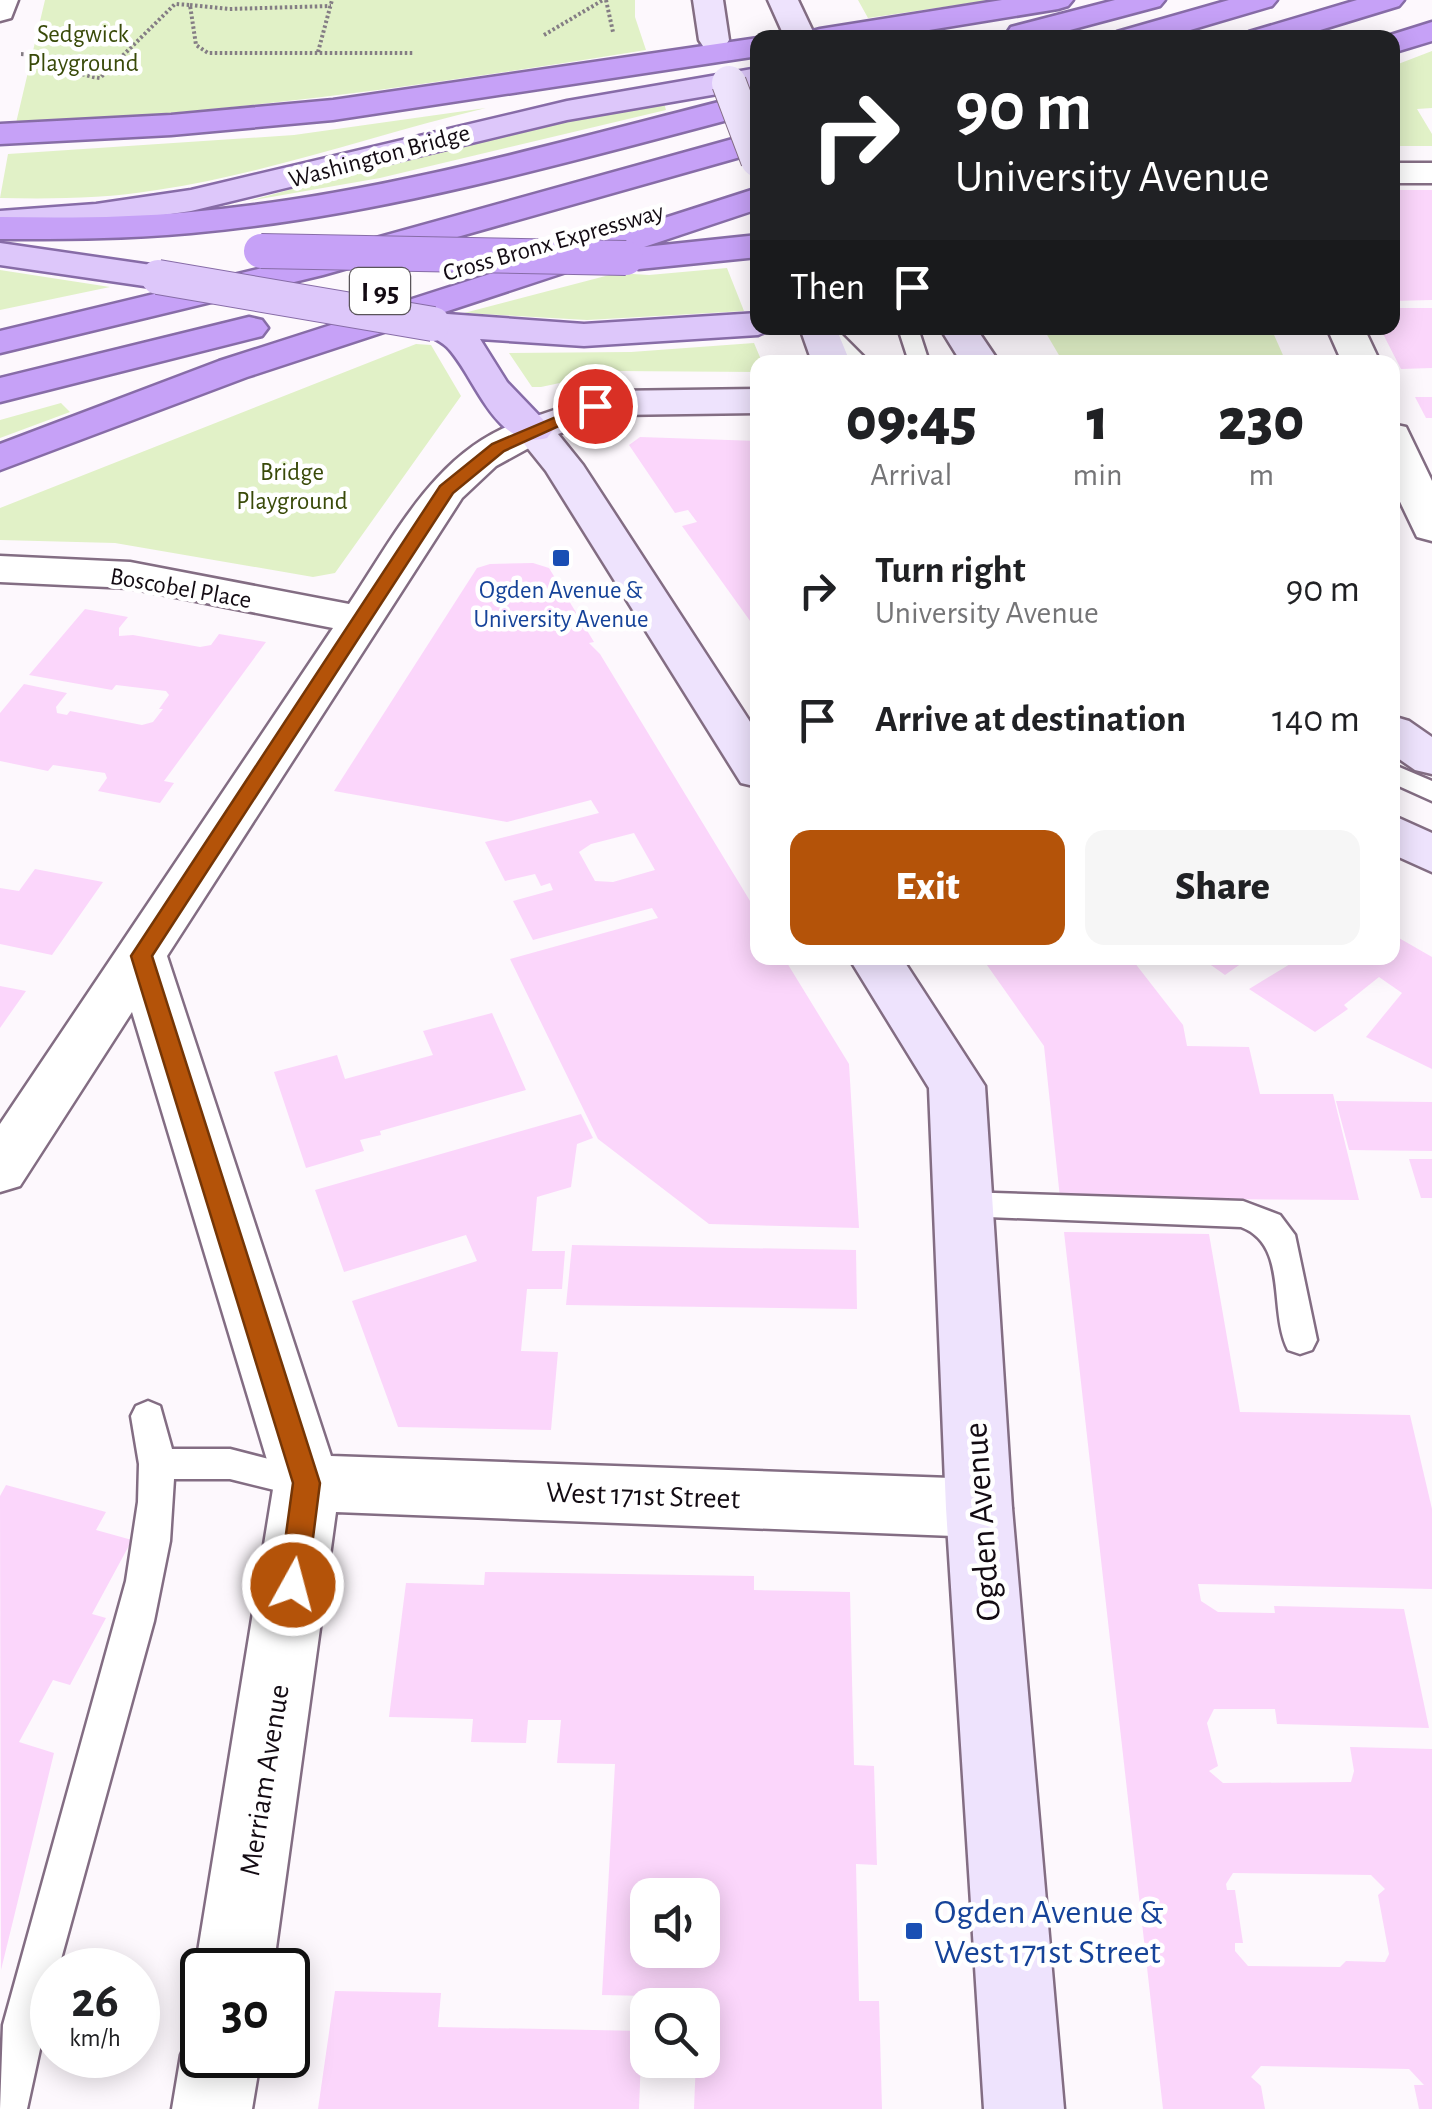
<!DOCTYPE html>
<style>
body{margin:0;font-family:"Alegreya Sans",sans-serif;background:#f6f6f6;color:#202124;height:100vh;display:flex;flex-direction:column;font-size:38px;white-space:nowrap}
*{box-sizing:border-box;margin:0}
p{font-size:32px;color:#757577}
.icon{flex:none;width:55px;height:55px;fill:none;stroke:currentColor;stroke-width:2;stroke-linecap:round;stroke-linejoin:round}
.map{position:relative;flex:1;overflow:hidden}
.panel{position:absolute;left:750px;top:355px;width:650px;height:610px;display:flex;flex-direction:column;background:#fff;border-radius:20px;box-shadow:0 5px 25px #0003}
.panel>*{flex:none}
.guide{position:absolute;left:750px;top:30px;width:650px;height:305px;border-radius:20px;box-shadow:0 5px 25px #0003;background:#202124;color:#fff;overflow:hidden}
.fabs{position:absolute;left:630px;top:1878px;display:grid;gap:20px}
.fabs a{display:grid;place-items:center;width:90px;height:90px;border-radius:20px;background:#fff;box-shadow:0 5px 25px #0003;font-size:50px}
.speed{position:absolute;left:30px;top:1948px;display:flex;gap:20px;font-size:50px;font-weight:700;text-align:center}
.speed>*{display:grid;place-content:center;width:130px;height:130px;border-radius:50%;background:#fff;box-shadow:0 5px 25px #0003;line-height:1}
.speed small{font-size:25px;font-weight:400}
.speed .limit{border:5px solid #111;border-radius:15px;background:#fff;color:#111}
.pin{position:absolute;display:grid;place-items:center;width:85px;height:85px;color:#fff;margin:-42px;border:5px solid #fff;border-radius:50%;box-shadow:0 2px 10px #0007}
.me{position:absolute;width:110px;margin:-55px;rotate:7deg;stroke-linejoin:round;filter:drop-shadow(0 0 8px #0008)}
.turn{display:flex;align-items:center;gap:35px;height:210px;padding:0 40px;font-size:45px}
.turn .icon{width:130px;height:130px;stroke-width:2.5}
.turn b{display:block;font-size:70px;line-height:85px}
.then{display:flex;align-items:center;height:95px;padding:0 40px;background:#0003;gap:20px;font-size:38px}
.eta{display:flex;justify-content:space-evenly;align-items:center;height:170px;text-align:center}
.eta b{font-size:60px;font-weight:800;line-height:70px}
.button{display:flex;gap:20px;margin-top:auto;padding:20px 40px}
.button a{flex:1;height:115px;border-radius:20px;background:#b45309;color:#fff;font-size:40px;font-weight:800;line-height:115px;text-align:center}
.button a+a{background:#f6f6f6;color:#202124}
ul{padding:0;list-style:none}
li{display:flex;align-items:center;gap:30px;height:130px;padding:0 40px}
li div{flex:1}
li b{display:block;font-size:38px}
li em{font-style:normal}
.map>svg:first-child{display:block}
.green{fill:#e1f1c7}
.building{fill:#fbd6fb;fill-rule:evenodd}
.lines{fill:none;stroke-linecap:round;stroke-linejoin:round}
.lane-casing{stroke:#836d83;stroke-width:5}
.street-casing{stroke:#836d83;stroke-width:5}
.secondary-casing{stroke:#836d83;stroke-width:5}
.primary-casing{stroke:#876ca7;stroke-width:5}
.highway-casing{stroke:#876ca7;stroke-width:5}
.path{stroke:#847d84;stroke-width:4;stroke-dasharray:2.5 2.5;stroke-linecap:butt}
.lane{fill:#fff;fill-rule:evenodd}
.street{fill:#fff;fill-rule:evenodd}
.secondary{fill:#eee3fd;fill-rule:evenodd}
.primary{fill:#ddc7fa;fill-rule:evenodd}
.highway{fill:#c6a1f7;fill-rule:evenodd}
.secondary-bridge-casing{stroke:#836d83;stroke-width:36;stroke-linecap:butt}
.primary-bridge-casing{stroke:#876ca7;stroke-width:36;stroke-linecap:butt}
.highway-bridge-casing{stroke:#876ca7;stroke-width:36;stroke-linecap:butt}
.secondary-bridge{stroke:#eee3fd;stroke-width:34}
.primary-bridge{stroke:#ddc7fa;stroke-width:34}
.highway-bridge{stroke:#c6a1f7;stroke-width:34}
.route{fill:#b45309;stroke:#753606;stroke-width:2.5}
.transit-dot{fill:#1a4fb4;stroke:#fff;stroke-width:4}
.labels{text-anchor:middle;stroke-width:9;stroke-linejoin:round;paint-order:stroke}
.far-park-label{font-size:25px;fill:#394a09;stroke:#fff}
.far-street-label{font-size:25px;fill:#130b13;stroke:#fff}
.far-transit-label{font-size:25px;fill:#164399;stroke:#fff}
.shield{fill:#fff;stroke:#5a545a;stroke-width:2.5}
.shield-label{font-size:28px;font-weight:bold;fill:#130b13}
.street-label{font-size:30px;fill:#130b13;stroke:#fff}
.near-street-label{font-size:35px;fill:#130b13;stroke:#fff}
.near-transit-label{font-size:35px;fill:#164399;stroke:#fff;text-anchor:start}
</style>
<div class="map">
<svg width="1432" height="2109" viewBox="0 0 1432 2109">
<rect width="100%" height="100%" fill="#fdf8fd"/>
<path class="green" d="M45,0H635V17L646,50C436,84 228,114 16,123Z
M858,0H991L868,18Z
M1432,51V108L1417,109L1432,134V146H1393V66Z
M663,100L666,110L380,178L249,201L485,136Z
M486,108C377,134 269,173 157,190C103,199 48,199 0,198L8,154L294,135Z
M727,268L744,311L587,320L464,313L617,273L649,275Z
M0,270L110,287L0,310Z
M1043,328H1271L1286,362H1063Z
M754,343L762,362H758L757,372L616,371L541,387H532L509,353L631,352Z
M416,344L431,345L461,396L335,573L313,577L115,543L0,540V508Z
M61,403L70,412L0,438V420Z"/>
<path class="building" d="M1392,190H1432V300L1392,301Z
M1392,308H1432V368L1401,369L1380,328H1392Z
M1415,397H1432V418H1426Z
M640,437L758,441V632L682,526L697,522L688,510L675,513L629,445Z
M490,564L533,563L549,568L594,642L589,643L600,654L758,914V958H784L849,1064L859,1228L709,1224L598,1139L510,959L658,918L652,908L533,940L513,901L553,890L550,883L541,886L535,874L505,881L485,842L599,813L591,800L507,822L334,791L477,568ZM634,833L655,870L613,882L595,881L579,852L591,844Z
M85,609L128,617L119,628V636L133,635L200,647L211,645L219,634L266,642L164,781L174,783L160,803L98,791L107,778L105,773L53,765L48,771L0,761V713L24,684L67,693L56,707L57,713L67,715L70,711L142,725L153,722L163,709H159L169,695L166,691L116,685L112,690L29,675Z
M35,869L103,882L52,955L0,944V888L19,891Z
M1392,934L1432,957V1069L1366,1037L1402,993L1379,977L1344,1005L1348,1009L1315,1032L1249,989L1295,961L1289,958H1392Z
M982,958H1131L1183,1025L1187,1046L1249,1047L1260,1094H1333L1359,1200L1060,1198L1044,1046Z
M1201,958H1249L1225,975Z
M0,986L26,991L0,1028Z
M492,1013L526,1090L380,1131L381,1135L360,1140L364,1151L306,1168L274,1072L337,1055L345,1079L433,1055L423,1031Z
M1336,1101L1432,1102V1151L1349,1150Z
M581,1114L593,1138L577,1144L571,1187L537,1197L532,1251H565L562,1289H527L521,1351L558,1352L551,1430L398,1427L352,1301L477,1261L466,1235L344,1272L315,1190Z
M1409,1159H1432V1198H1421Z
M1064,1232L1209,1234L1240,1412L1410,1415L1432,1509V1589L1198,1584L1201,1601L1218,1612L1275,1613L1274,1606L1404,1609L1429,1728L1277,1724L1275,1709H1214L1207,1723L1218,1766L1209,1771L1223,1783L1351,1782L1354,1771L1350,1747L1432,1749V2109H1419L1414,2085H1424L1409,2069L1261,2066L1251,2077L1261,2086L1265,2109H1163ZM1233,1873L1371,1875L1385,1889L1378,1895L1389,1954L1385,1962L1346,1961L1340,1967L1248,1966L1235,1951V1943H1243L1235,1890H1227L1226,1884Z
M572,1245L856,1250L857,1309L566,1305Z
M6,1485L106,1512L96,1530L132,1540L92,1614L106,1618L70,1685L53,1680L19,1742L54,1753L1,1970L0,1496Z
M485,1572L754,1576V1590L850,1592L854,1765L874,1766L877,1865L856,1864L859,2001H879L882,2109H694L696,2060H702V2005H697V1997L602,1995L615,1764L557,1763L561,1720H528L526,1743L471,1742L473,1719L389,1717L406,1583L484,1585ZM648,1895H702V1950H648Z
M335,1991L441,1993L438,2027L642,2031L639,2109H318Z"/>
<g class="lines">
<defs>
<path id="lane" d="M814,328H835L869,362H848Z
M898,328H918L929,362H909Z
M1392,764L1432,781V801L1392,783Z
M963,1192L1243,1201L1280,1215L1295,1235L1317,1340L1312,1350L1300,1354L1288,1350C1268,1310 1289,1245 1241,1227L963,1216L952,1213L947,1204L952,1195Z
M148,1401L160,1406L172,1449H230L320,1472L325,1483L320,1494L307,1498L230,1479H174L170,1541L154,1621L58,1970H52V1994L27,2109H0L3,2025L126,1581L138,1502L139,1464L131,1416L136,1406Z"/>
<path id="street" d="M0,0H18L11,18L0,21Z
M1392,163H1432V183H1392Z
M1327,328H1364L1380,362H1342Z
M533,418L547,422L553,430L547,438L496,466L462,498L167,956L331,1456L979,1479L1002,1488L1012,1508L1002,1528L979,1537L336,1512L273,1970H202V1987L195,1970L274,1483L132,1012L20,1186L0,1192V1124L333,628L130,588L0,582V556L130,562L349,604C397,532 441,441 533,418Z
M1392,424L1406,427L1432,481V541L1417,537L1392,485Z
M202,2023V2055H261L252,2109H172L181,2055L193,2027Z"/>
<path id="secondary" d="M693,0H723L729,40L725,46H703L699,40Z
M768,0H798L816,38H785Z
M800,328H836L850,362H812Z
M940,328H976L999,362H961Z
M758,389V413L614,415L558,434L583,465L758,734V787L741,783L546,471L513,430L519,422L610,391Z
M1392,716L1409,721L1432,737V774L1415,770L1392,754Z
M1392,815L1432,833V872L1392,854Z
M849,958H902L985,1086L1012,1508L1064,2109H984L946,1508L929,1088Z"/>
<path id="primary" d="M758,68V87L567,120L191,211L96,225L0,231V211L96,204L191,190L567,101Z
M0,243L158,266L171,269L176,277L171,285L158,288L0,265Z
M433,313L584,324L758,313V328H774L758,335L584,346L480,339L507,382L553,430L547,438C495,452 475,375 447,347C437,337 423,336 414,324L420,316Z"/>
<path id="highway" d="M1002,0H1073L1068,6L1058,9L880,38H805L809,32L820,29Z
M1115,0H1165L1160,6L1040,38H1010L1007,33L1011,27Z
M1229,0H1277L1272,6L1163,38H1113L1117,32Z
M1357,0H1404L1399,6L1294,38H1245L1249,32Z
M1432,22V41L1392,53V38H1381Z
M758,38V56L333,120L171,135L0,144V124L171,115L333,100Z
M758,92V112C571,161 383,216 191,233C127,239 64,239 0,239V217C64,218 127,218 191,212C383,195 570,139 758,92Z
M758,132V152L323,275L0,353V331L300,259Z
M758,188V209L644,247L758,235V257L639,269L626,266L621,258L624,253L247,377L0,470V444L219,361Z
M249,317L262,320L268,328L262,336L0,402V378Z"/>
</defs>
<use href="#lane" class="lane-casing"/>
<use href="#street" class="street-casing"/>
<use href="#secondary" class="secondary-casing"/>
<use href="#primary" class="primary-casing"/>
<use href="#highway" class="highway-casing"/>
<path class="path" d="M606,0L613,32
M190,5L229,9L331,6
M544,35L603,0
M318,52L332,0
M21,54C50,55 72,75 100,78L175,4L190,5L196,45L208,53H414"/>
<use href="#lane" class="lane"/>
<use href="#street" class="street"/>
<use href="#secondary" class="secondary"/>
<use href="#primary" class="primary"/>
<use href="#highway" class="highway"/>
<defs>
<path id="secondary-bridge" d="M729,83L758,160"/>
<path id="primary-bridge" d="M158,277L433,324"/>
<path id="highway-bridge" d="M261,251L626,258"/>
</defs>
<use href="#secondary-bridge" class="secondary-bridge-casing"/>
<use href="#primary-bridge" class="primary-bridge-casing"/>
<use href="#highway-bridge" class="highway-bridge-casing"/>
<use href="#secondary-bridge" class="secondary-bridge"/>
<use href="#primary-bridge" class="primary-bridge"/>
<use href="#highway-bridge" class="highway-bridge"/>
</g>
<path class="route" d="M589,403L603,406L504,451L453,493L152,956L320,1483L307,1585L303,1594L293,1598L283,1594L279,1585L293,1483L131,956L440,486L492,444Z"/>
<g class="transit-dot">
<rect x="551" y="548" width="20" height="20" rx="5"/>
<rect x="904" y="1921" width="20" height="20" rx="5"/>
</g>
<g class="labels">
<g class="far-park-label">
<text x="83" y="42">Sedgwick<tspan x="83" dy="29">Playground</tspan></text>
<text x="292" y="480">Bridge<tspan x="292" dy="29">Playground</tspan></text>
</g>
<g class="far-street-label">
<text transform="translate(379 155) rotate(-15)" y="9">Washington Bridge</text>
<text transform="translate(553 241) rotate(-16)" y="9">Cross Bronx Expressway</text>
<text transform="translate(181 587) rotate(10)" y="9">Boscobel Place</text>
</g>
<g class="far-transit-label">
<text x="561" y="598">Ogden Avenue &amp;<tspan x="561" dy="29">University Avenue</tspan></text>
</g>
<rect class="shield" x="350" y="268" width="60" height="46" rx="8"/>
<g class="shield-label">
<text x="380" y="301">I 95</text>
</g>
<g class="street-label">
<text transform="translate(643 1495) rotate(2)" y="10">West 171st Street</text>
<text transform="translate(264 1780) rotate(-81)" y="10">Merriam Avenue</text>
</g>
<g class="near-street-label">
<text transform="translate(981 1522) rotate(-94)" y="12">Ogden Avenue</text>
</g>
<g class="near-transit-label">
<text x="934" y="1923">Ogden Avenue &amp;<tspan x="934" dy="40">West 171st Street</tspan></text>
</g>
</g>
</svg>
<div class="fabs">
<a><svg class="icon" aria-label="sound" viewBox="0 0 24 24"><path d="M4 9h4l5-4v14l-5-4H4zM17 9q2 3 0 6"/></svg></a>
<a><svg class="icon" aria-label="search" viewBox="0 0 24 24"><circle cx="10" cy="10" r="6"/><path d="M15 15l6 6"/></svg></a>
</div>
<div class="speed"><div>26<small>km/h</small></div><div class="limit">30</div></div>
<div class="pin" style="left:595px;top:406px;background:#d93025"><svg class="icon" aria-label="arrive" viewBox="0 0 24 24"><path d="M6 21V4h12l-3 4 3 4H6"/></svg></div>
<svg class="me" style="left:293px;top:1585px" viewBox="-20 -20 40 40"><circle r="17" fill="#b45309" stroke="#fff" stroke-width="3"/><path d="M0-11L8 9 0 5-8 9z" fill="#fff"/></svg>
<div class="guide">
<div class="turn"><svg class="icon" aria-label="right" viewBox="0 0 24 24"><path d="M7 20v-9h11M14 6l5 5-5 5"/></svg><div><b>90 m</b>University Avenue</div></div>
<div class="then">Then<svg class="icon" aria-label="arrive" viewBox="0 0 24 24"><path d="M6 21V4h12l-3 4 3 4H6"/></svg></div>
</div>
<section class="panel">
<div class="eta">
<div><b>09:45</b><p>Arrival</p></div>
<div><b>1</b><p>min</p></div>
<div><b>230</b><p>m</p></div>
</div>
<ul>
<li><svg class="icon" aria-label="right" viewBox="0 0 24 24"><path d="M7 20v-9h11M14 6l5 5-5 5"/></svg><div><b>Turn right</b><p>University Avenue</p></div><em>90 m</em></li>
<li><svg class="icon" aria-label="arrive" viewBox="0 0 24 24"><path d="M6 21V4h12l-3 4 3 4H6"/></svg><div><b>Arrive at destination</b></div><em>140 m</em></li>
</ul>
<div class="button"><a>Exit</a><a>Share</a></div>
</section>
</div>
